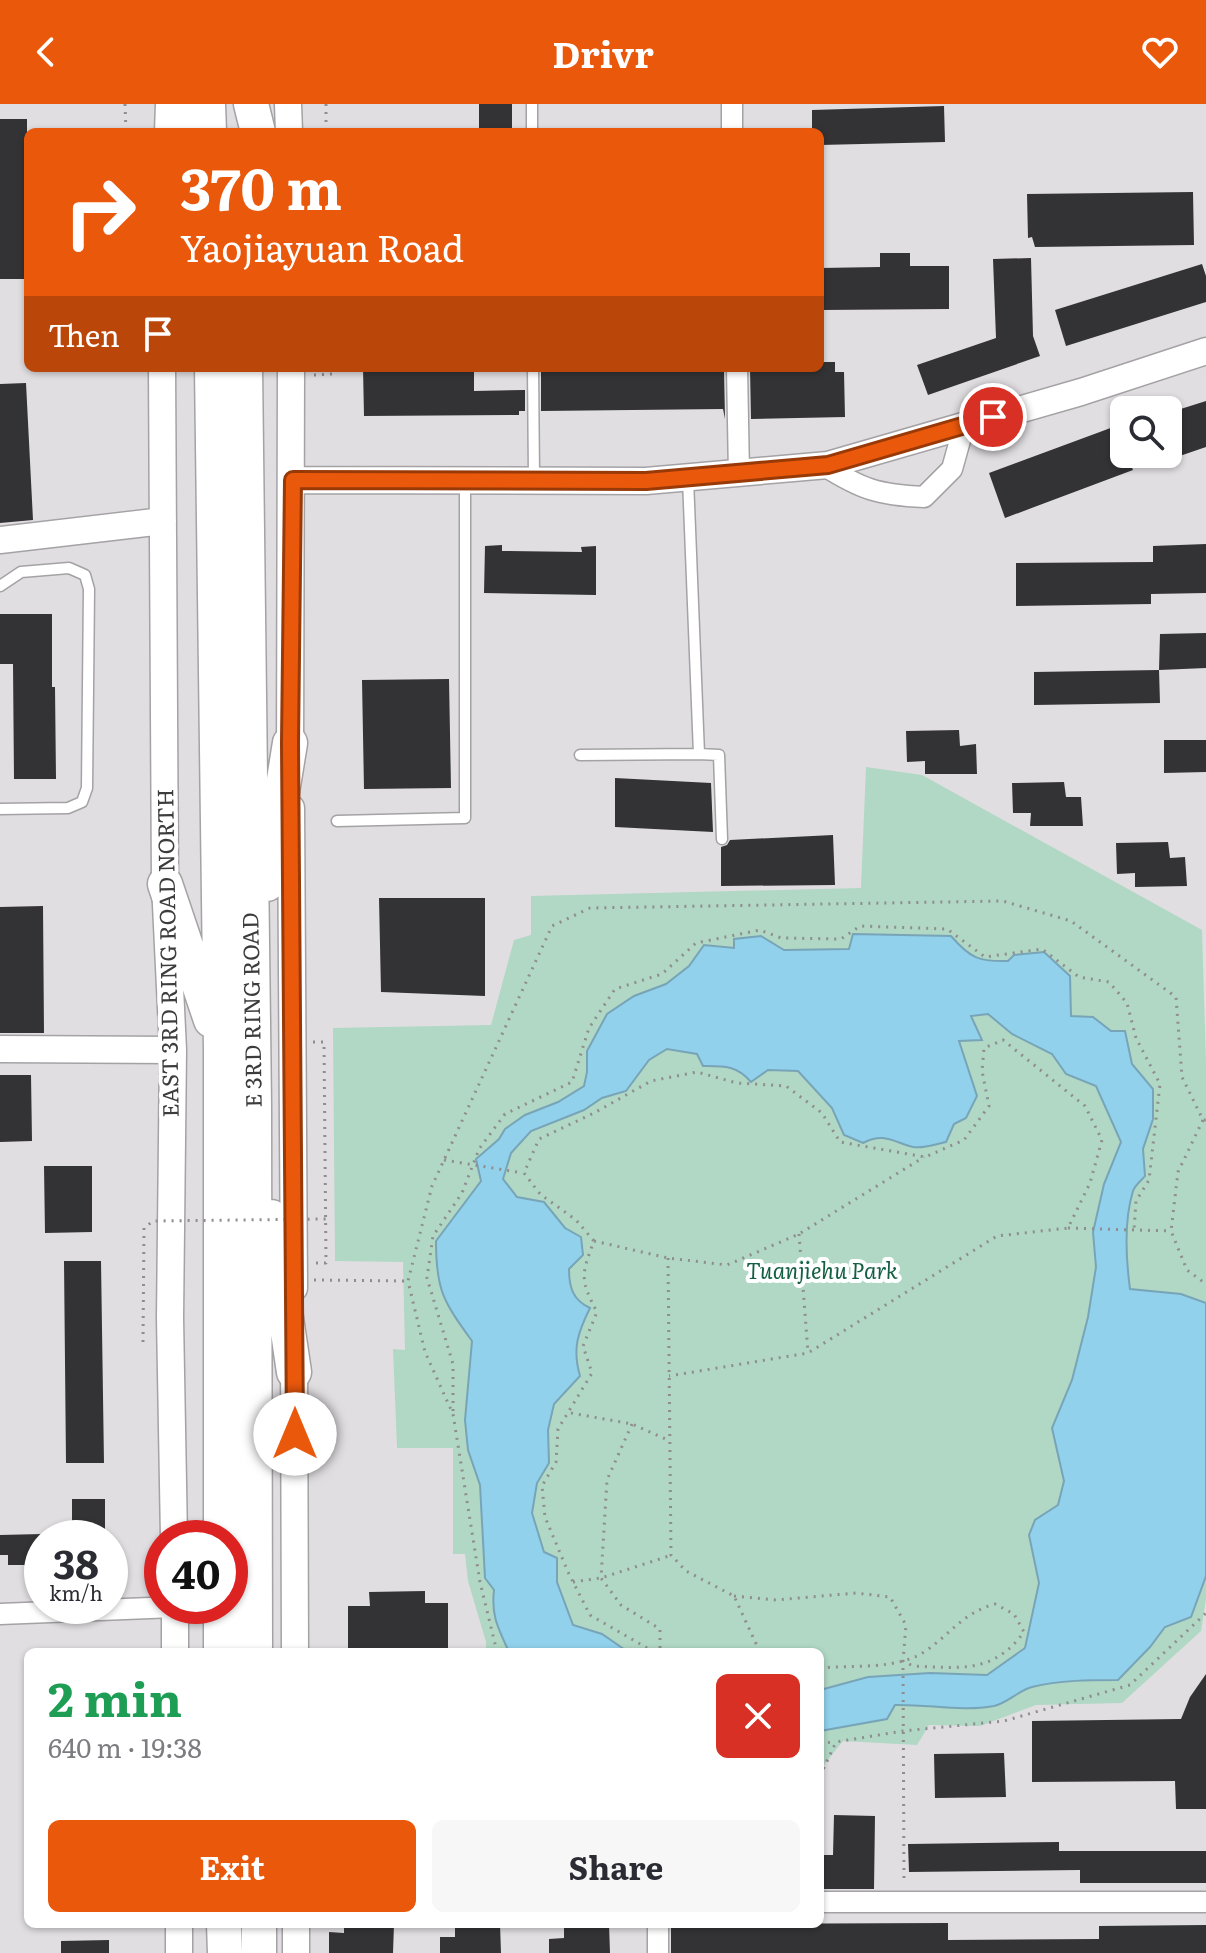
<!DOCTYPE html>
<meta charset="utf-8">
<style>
body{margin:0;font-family:Literata,serif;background:#f7f7f7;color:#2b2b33;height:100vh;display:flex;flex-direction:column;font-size:30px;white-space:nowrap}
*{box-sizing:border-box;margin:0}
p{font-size:26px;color:#7c7c81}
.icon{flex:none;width:44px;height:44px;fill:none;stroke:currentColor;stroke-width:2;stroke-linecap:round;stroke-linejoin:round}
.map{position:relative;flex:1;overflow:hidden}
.panel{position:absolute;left:24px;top:1544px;width:800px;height:280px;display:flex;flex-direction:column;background:#fff;border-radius:12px;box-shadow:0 2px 6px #0004}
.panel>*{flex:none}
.hud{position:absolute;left:24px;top:24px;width:800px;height:244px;border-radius:12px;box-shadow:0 2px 6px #0004;background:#ea580c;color:#fff;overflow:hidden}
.tools{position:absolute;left:1110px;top:292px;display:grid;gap:16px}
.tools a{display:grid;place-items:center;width:72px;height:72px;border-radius:12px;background:#fff;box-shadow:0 2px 6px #0004;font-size:40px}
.speed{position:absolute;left:24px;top:1416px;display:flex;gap:16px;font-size:40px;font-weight:700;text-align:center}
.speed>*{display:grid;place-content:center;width:104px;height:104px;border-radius:50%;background:#fff;box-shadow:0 2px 6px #0004;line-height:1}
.speed small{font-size:20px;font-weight:400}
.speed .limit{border:12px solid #d22;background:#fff;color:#111}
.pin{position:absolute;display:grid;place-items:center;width:68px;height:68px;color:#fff;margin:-34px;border:4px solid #fff;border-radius:50%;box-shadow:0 2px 8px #0007}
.me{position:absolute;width:88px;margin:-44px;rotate:0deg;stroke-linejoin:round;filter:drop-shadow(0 0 6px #0008)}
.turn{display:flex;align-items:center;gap:28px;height:168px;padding:0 24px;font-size:36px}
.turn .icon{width:104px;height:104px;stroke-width:2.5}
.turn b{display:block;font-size:56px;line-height:68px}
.then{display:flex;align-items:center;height:76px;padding:0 24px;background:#0003;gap:16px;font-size:30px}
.round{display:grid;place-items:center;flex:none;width:84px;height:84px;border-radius:12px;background:#f7f7f7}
.summary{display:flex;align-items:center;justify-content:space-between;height:136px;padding:0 24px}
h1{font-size:48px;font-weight:700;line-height:60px;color:#1e9e55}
.cta{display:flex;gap:16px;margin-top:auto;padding:16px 24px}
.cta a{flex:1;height:92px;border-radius:12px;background:#ea580c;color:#fff;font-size:32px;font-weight:700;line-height:92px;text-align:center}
.cta a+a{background:#f7f7f7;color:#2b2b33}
header{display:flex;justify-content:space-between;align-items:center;height:104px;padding:0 24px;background:#ea580c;color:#fff;font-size:36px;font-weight:700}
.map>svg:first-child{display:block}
.green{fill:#b0d8c4}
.water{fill:#91d1ec;stroke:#78a4b8;stroke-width:2}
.building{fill:#333235}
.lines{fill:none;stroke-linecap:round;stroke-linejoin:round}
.service-casing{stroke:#a4a2a5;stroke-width:13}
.minor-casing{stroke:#a4a2a5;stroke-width:23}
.tertiary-casing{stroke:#a4a2a5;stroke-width:29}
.trunk-casing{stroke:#a4a2a5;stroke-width:37}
.path{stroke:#8f8d8f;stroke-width:3;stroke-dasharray:2 6;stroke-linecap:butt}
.service{stroke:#fff;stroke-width:10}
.minor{stroke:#fff;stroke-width:20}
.tertiary{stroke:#fff;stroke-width:26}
.trunk{stroke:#fff;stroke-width:34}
.path-bridge{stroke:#8f8d8f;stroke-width:3;stroke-dasharray:2 6;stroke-linecap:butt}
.route-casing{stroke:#983908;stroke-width:20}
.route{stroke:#ea580c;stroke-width:14}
.labels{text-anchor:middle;stroke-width:8;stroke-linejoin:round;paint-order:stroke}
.street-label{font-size:22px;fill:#3d3c3d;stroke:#fff}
.park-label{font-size:22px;font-style:italic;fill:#145f44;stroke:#fff}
</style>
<header><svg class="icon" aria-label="back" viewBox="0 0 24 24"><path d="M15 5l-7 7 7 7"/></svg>Drivr<svg class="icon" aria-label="heart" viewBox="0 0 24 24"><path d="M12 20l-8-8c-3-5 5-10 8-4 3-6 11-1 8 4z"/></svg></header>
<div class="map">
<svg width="1206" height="1849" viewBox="0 0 1206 1849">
<rect width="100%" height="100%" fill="#e1dee2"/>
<path class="green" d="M866,663L922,671L1202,826L1206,961V1495L1201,1527L1122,1599L1036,1601L980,1622L929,1621L917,1641L843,1637L820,1666V1548H486V1538L468,1477L465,1450H453V1344H397L393,1245L405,1246L403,1158L335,1157L333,924L491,921L514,836L531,831V792L861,784Z"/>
<path class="water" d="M853,830L951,832C970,854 979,858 1008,857L1014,851L1044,848L1070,872L1071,912L1093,913L1111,927H1125L1132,960L1153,985V1015L1143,1045L1145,1072C1141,1077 1135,1081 1133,1087C1124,1116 1126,1155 1130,1185L1181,1190L1206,1199V1472L1191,1513L1165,1523L1150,1543L1118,1576C1090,1576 1060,1576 1032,1583C1019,1586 1008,1599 994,1602C961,1608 928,1600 895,1601L887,1615L820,1627V1586L868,1573L930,1569L987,1571L1025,1544L1039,1479L1029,1431L1035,1416L1058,1401L1064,1377L1052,1324L1072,1276L1088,1213L1096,1163L1093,1128L1104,1080L1121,1038L1096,982L1066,970L1052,950L1012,930L988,910L971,912L982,936L959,937L977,992L966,1014L954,1020L946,1038C936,1040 923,1045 913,1043C893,1038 884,1028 863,1039L844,1031L832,1004L798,967L768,966L751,978C737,961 723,962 703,962L697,950L667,945L649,956L626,987L602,994L584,1006L531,1027L511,1049L503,1075L517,1093L544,1098L565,1124L581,1133L583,1151L569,1165C569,1184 573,1196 590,1204C578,1228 572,1245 580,1272L554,1300L548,1326L549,1359L537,1379L532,1409L544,1448L557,1454V1478L573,1521L602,1530L628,1548H509C498,1524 491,1512 494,1486L485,1474L480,1381L468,1346L465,1316L472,1237C443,1197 436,1186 436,1137L481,1077L476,1055L499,1035L505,1025L525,1011L558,998L584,982L587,968V947L607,910L634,892L666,880L689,862L704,841L734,844V835L761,832L784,846L849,845Z"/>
<path class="building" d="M479,0H512V28H479Z
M944,2L945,38L820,41V28H812V6Z
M0,15H27V175H0Z
M1193,88L1194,141L1035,143L1032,133L1028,134L1027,90Z
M880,149H910V162H949V205L820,206V164L880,163Z
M1031,154L1033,232L1040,252L928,291L917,261L996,234L993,155Z
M1202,160L1206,172V198L1066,242L1055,206Z
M820,258H835V268H844L845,313L751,315L750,264H820Z
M363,264H474V287L525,286V307H519V311L364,312Z
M724,264L725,315L723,305L541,307V267Z
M26,279L33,416L0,419V280Z
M1206,297V343L1168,356V309Z
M1116,322L1124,350H1126L1133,366L1005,414L989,369Z
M1206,440V489L1151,490V500L1016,502V459L1153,458V442Z
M502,441V447L582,448L581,443L596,442V491L484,489L485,442Z
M0,510H52V583H55L56,675H14L13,560H0Z
M1206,529V564L1159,566L1160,530Z
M1159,566L1160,599L1034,601V568Z
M449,575L451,684L364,685L362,576Z
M959,626L960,642L976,640L977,670H925V657L907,658L906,627Z
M1164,636H1206V668L1164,669Z
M615,674L711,679L713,728L615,723Z
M1064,678L1066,693H1081L1083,722H1030L1031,709H1013L1012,679Z
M833,731L835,781L721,782V743L727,741L730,736Z
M1168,738L1170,754L1185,753L1187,782L1135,783V769L1117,770L1116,739Z
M379,794H485V892L381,888Z
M43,802L44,929H0V803Z
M0,971H31L32,1037L0,1038Z
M44,1062H92V1128L45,1129Z
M64,1157H101L104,1359H66Z
M72,1395H105V1434H72Z
M42,1430V1461H8V1451H0V1431Z
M425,1487V1499H448V1545H436L435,1548H348V1502H370L369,1488Z
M1206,1570V1705H1176L1175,1677L1032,1678V1617L1181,1615L1190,1593Z
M1004,1649L1006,1693L935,1694L934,1650Z
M834,1711L875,1712L874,1785H820V1751H833Z
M1059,1738V1747H1206V1779H1080V1766L909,1768L908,1740Z
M948,1819V1836L1099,1835V1822L1206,1821V1849H671V1820Z
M344,1820H394L393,1849H329V1828L344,1829Z
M455,1820H500L501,1849H440V1833H455Z
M564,1820H609L610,1849H549V1835L564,1834Z
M109,1836V1849H61V1837Z"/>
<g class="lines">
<defs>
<path id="service" d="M532,0V28
M533,264L534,374
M0,482L21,468L69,464L85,471L89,485L87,684L82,698L68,704L0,705
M699,650L719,651L722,735
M580,651L699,650L688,375
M337,717L465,714V378"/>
<path id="minor" d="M732,0V28
M737,264L739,370
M823,361C861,385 878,391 924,393L952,365L964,322
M0,1510L175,1503
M820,1798H1206
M658,1820V1849"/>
<path id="tertiary" d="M288,0L289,28
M168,28L169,0
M162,264L165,780L173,946L170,1214L174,1434
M293,376L646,377L828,361L1081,288L1206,247
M0,436L163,417
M290,656L291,264
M291,704L294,1184
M0,945L173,946
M294,1252L295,1548
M175,1502V1548
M179,1820V1849
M296,1849V1820"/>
<path id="trunk" d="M208,0L209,28
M251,0L258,28
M183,28L188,0
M212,264L221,947V1434
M245,264L254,1002L255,1548
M165,780L211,916
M267,780L290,639
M271,1113L294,1268
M221,1548V1502
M224,1820L225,1849
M259,1820V1849"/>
</defs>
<use href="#service" class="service-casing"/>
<use href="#minor" class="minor-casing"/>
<use href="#tertiary" class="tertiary-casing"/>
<use href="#trunk" class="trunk-casing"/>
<path class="path" d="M125,0L126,28
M326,0V28
M314,271L332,270V264
M313,938H324L326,1159H314
M1203,1016L1178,1068L1171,1127L1187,1166L1206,1180
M444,1056L523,1069
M1068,1124L1171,1127
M799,1130L808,1249
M594,1137L668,1154L727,1161L799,1130L924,1053
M668,1154L671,1451L686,1467L734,1492L759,1546L757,1548
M314,1176L406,1177
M453,1307V1260L427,1174L433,1132L462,1089L479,1045L505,1010L572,978L589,924L615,885L662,870L696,839L760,826L781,834L841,835L860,822L947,825L985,853L1042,845L1079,873L1109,878L1127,899L1136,934L1160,980L1149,1076L1136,1097L1134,1126
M571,1309L632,1320L670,1337
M632,1320L607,1376L601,1474L621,1501L660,1525V1548
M573,1478L601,1474L669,1452
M734,1492L776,1496L856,1489L890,1493L906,1521L903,1557L904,1780
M497,1548L480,1478L453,1310L425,1248L408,1177L432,1082L552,822L590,804L1003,797L1071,817L1176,893L1182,973L1203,1016H1206
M654,1548L590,1511L568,1468L545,1413L542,1382L556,1358L558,1325L592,1269L583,1242L597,1208C580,1176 581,1171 594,1137L576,1116L540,1090L524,1069L539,1035L594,1009L651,977L697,968L737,979L786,982L822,1009L840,1038L925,1053L964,1036L989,1002L982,967L984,944L1003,936L1085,1002L1102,1036L1090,1079L1068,1124L997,1132L808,1249L669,1272
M820,1564C852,1561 896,1566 924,1548C950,1531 962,1509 995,1500L1014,1510L1024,1528C993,1570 960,1564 913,1562L903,1557
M820,1639L836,1638
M820,1672L836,1638L903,1627L1004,1617L1130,1581L1206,1509"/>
<use href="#service" class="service"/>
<use href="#minor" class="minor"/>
<use href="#tertiary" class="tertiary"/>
<use href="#trunk" class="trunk"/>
<path class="path-bridge" d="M143,1238L144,1124L153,1117L326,1115"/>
</g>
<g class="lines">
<defs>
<path id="route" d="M295,1330L290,639L293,376L646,377L828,361L993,313"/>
</defs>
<use href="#route" class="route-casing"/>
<use href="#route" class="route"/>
</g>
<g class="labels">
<g class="street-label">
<text transform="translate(168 849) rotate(-91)" y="8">EAST 3RD RING ROAD NORTH</text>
<text transform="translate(252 906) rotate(-91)" y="8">E 3RD RING ROAD</text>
</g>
<g class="park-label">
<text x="822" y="1175">Tuanjiehu Park</text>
</g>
</g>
</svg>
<div class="tools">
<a><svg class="icon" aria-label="search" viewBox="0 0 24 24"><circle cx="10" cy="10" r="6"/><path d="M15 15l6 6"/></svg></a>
</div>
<div class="speed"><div>38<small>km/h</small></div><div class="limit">40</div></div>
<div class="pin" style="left:993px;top:313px;background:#d93025"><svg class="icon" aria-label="arrive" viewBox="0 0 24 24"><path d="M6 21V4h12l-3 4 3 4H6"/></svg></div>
<svg class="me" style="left:295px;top:1330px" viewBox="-20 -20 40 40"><circle r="19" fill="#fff"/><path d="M0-13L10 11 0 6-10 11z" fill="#ea580c"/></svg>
<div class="hud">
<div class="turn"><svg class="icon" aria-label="right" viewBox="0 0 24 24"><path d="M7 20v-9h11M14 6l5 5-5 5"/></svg><div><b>370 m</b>Yaojiayuan Road</div></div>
<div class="then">Then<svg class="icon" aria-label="arrive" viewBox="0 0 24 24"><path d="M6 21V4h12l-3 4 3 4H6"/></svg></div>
</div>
<section class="panel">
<div class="summary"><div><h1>2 min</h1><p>640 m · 19:38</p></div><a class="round" style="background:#d93025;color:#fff"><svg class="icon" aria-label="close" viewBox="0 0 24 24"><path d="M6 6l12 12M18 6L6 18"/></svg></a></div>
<div class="cta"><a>Exit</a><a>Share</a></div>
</section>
</div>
